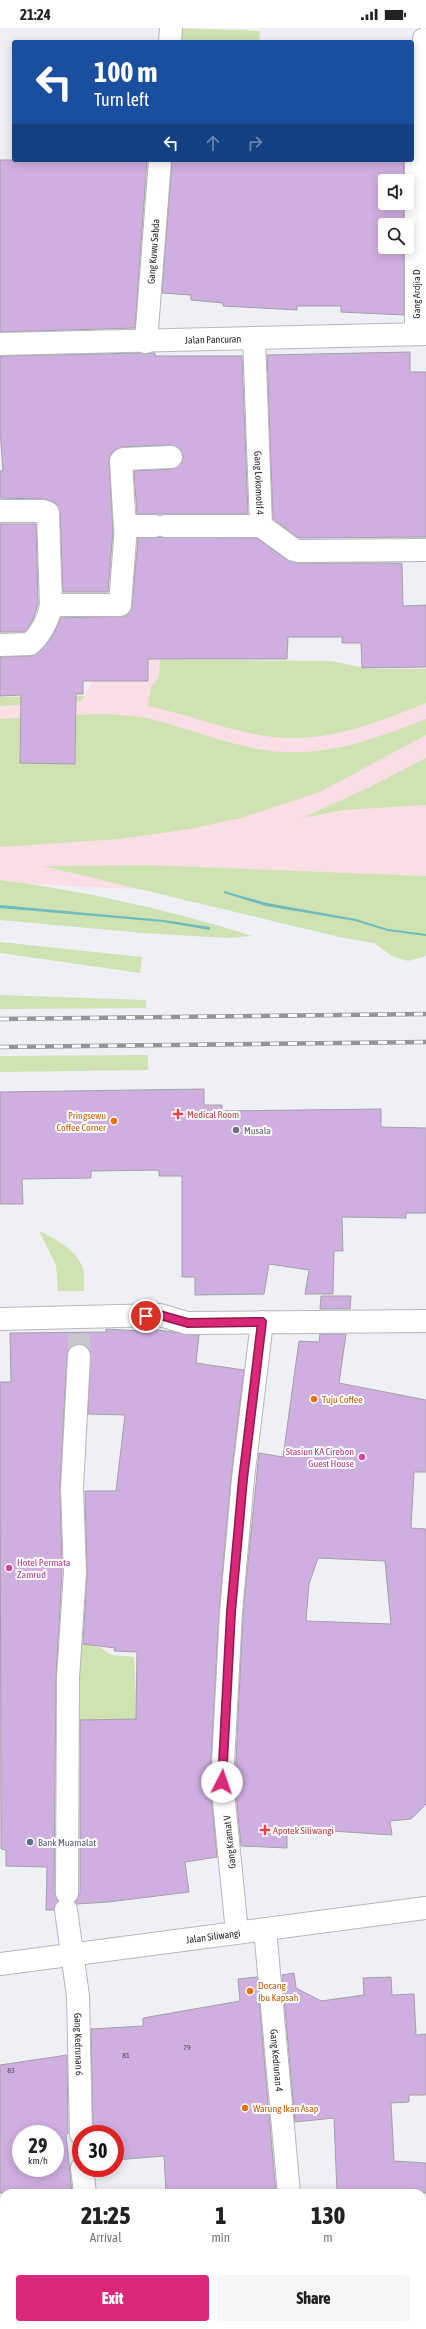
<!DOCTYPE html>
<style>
body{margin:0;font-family:"Asap Condensed",sans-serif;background:#f6f6f6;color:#222;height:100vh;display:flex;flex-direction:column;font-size:15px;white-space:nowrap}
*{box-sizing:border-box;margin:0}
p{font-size:13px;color:#767676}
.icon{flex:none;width:22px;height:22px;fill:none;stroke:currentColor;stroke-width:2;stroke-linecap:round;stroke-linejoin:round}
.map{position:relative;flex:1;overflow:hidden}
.panel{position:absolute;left:0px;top:2161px;width:426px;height:140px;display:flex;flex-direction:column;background:#fff;border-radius:12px 12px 0 0;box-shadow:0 2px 10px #0003}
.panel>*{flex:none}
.top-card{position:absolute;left:12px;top:12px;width:402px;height:122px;border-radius:4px;box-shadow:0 2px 10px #0003;background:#1a4fa0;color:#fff;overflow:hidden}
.fabs{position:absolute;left:378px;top:146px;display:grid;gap:8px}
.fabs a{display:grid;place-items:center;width:36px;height:36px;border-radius:4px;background:#fff;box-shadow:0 2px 10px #0003;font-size:20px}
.speed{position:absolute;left:12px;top:2097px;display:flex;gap:8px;font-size:20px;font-weight:700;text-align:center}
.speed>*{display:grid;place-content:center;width:52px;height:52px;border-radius:50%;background:#fff;box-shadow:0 2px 10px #0003;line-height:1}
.speed small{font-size:10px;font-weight:400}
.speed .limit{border:6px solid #d22;background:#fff;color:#111}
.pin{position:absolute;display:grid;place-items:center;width:34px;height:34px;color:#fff;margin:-17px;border:2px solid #fff;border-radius:50%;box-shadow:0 1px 4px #0007}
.me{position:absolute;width:44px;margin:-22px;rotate:4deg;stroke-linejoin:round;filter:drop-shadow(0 0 3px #0008)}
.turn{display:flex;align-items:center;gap:14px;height:84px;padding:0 16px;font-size:18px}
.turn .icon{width:52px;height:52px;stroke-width:2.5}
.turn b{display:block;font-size:28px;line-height:34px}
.lanes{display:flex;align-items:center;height:38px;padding:0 16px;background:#0003;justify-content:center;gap:20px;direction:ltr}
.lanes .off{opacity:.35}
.eta{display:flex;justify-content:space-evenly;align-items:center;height:68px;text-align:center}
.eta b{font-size:24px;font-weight:800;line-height:28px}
.button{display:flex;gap:8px;margin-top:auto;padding:8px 16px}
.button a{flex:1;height:46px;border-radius:4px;background:#db2777;color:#fff;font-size:16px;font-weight:800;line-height:46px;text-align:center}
.button a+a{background:#f6f6f6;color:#222}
.status{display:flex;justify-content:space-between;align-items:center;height:28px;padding:0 20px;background:#fff;direction:ltr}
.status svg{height:11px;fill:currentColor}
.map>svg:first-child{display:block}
.industrial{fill:#f9dfe5}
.green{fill:#cee3b1}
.water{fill:#6fbcbf}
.building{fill:#cfaee0;stroke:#a3a1a5;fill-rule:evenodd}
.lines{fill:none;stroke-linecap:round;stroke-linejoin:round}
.minor-tunnel{stroke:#c7c8cc;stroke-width:22;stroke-dasharray:22 11;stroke-linecap:butt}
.minor-casing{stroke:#b6b7bb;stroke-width:24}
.major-casing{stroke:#b6b7bb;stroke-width:24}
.minor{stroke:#fff;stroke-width:22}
.major{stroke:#fff;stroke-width:22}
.rail-casing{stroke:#949598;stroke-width:4.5}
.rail{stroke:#fdfdfe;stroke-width:3;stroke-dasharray:9;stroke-linecap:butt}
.route-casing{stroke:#8e194d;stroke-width:10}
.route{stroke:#db2777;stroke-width:7}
.health-dot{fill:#e0444e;stroke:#fdfdfe;stroke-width:1.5}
.food-dot{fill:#e8710a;stroke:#fdfdfe;stroke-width:1.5}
.worship-dot{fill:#6b7280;stroke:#fdfdfe;stroke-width:1.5}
.hotel-dot{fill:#d1479c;stroke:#fdfdfe;stroke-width:1.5}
.service-dot{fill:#5c6f8a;stroke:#fdfdfe;stroke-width:1.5}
.labels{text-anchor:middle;stroke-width:4;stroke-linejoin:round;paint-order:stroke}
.number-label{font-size:8px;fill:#514957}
.street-label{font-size:10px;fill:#272729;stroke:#fdfdfe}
.health-label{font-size:10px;fill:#be3a42;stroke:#fdfdfe;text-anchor:start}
.food-label{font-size:10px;fill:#c56008;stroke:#fdfdfe;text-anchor:start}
.worship-label{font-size:10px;fill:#5b616d;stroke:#fdfdfe;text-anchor:start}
.hotel-label{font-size:10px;fill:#b23c85;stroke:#fdfdfe;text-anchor:end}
.service-label{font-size:10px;fill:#4e5e75;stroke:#fdfdfe;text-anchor:start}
</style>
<div class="status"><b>21:24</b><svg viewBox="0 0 49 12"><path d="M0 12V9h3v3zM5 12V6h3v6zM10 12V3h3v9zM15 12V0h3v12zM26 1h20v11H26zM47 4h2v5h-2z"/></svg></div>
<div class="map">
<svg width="426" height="2301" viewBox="0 0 426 2301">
<rect width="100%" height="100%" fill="#eff0f5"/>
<path class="industrial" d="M108,631L332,633L368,641L426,640V911L224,865L0,855V669L84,667Z"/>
<path class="green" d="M176,0L260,3L259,14H175Z
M160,632L332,633L367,641H426V675C376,695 328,715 273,709C231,704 190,687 148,678L151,659L159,648Z
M84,668L82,673L0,678V669Z
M95,686C112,686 129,687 146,690C191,700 235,721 282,724C331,727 381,709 426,691V707L320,764L241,790L190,801L120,811L0,819V691Z
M426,730V777L344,782L302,790L368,760Z
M146,837L426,848V928L408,933L392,928L374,915L339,909L43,838Z
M0,852C86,863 170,882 252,908L227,910L142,905L0,892Z
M0,914L142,929L140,945L0,925Z
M0,967L146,972V980L0,981Z
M148,1027V1042L0,1044V1028Z
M39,1203C54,1210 78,1222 83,1241C85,1247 84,1256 84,1263H58L56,1237Z
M80,1614L101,1620L111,1627L134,1629L137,1693H80L77,1690Z
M21,2297H54V2301H18Z"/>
<path class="water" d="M224,863L267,875L356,891L388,901L426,906V908L388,903L355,893L266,878L224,865Z
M0,877L164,892L210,899V902L163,894L0,880Z"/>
<path class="building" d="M0,132H147L135,300L0,304Z
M172,132H404V153H385V175H404V197H385V219H404V287L341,284V278H297V282L223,278V275L191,272V267L162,265Z
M410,324V344H426V509L299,510L273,491L267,327Z
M141,325H155V328H242L248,486H137L134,443L172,441L182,435L183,428L181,422L171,417L122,419L112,424L109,433L113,503L108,564H63L60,485L58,478L53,473L43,471L0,470V443H3L0,401V328Z
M0,496H36L38,576L33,592L25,604H0Z
M160,509L257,510L287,532L297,535H402L403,578L426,577V639L362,640L361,615H342V609H288L287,631H148V653H83V666H76L75,736L20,735L21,667L0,668V629L30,628L38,625L52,609L61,590L126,588L132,578L138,510Z
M204,1061V1077H222V1083L381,1081V1099L426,1100V1185H406V1190L342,1189L343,1223H334L333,1266H305L309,1242L269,1236L264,1266L195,1267V1249H182V1148H159V1142L91,1143V1150L22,1151L23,1176H0V1064Z
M321,1268H351L350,1281H320Z
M141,1300L199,1307L196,1335L244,1342L231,1450L219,1583L210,1753L217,1829L185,1834L189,1864L108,1874L76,1876L75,1874L80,1865V1692L136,1691L137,1624L114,1623L115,1620L83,1616L87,1545L85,1463H116L125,1387L88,1386L90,1323L85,1317H74L69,1321L67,1327L60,1459L62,1544L56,1650L54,1865L58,1873L54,1882H46L47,1839L6,1838V1822L1,1821L0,1354H11L10,1305L106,1304V1301L140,1303Z
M320,1306H346L339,1355L426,1372V1444H414L411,1500L426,1501V1776L411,1791L390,1793L392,1807L287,1800V1820L241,1818L235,1754L243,1585L259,1425L283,1429L299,1313L319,1314ZM318,1530L385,1533L391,1596L306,1593L309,1556Z
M294,1945L296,1960L321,1973L364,1967L363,1950L391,1949L392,1967L414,1966L416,2007L426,2006V2067H409V2074L391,2075L394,2133L426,2135V2165H337L334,2090L295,2094L282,1947Z
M257,1949L276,2165H166L164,2128L115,2132V2106H93L91,2001L143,1998V1990L240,1973L238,1951Z
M67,2027L68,2106H66L72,2165H0V2037ZM21,2106H55V2140H21Z"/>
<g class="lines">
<path class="minor-tunnel" d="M79,1328V1304"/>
<defs>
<g id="minor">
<path d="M170,14L171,0"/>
<path d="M416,306V72L421,66L424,11"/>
<path id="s1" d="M254,310L261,498L294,522L299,523L426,522"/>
<path id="s2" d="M146,314L160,132"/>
<path id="s3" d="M0,316L426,306"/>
<path d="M0,483H43L48,485L51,577C49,591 41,606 30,616L0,617"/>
<path d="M166,498H261"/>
<path d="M125,501L121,433L123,431L171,429"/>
<path d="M51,577H120L126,498H154"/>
<path d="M0,1291L160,1287L187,1295L426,1293"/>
<path d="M67,1865L68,1650L75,1544L72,1460L79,1328"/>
<path id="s4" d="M66,1882L78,1968L81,2106"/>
<path id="s5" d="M265,1901L289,2165"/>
<path d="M237,1904L222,1754L231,1584L243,1451L262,1294"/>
<path d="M82,2140L85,2165"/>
<path d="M97,2301L98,2297"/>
<path d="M288,2301V2297"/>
</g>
<g id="major">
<path id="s6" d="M0,1936L426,1880"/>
</g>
</defs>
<use href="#minor" class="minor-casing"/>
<use href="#major" class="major-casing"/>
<use href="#minor" class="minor"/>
<use href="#major" class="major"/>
<defs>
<path id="rail" d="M0,991L426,986
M0,1019L426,1014"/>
</defs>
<use href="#rail" class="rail-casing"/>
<use href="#rail" class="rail"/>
</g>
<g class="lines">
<defs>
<path id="route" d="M146,1288L160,1287L188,1295L262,1294L243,1451L231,1584L222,1754"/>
</defs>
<use href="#route" class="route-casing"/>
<use href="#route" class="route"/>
</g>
<g class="health-dot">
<path d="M176 1080h4v4h4v4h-4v4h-4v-4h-4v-4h4z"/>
<path d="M263 1796h4v4h4v4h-4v4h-4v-4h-4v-4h4z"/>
</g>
<g class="food-dot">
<circle cx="114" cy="1093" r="4"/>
<circle cx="314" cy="1371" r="4"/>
<circle cx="250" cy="1963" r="4"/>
<circle cx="245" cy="2080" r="4"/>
</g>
<circle class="worship-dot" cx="236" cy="1102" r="4"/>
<g class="hotel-dot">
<circle cx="362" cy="1429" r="4"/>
<circle cx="9" cy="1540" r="4"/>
</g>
<circle class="service-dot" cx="30" cy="1814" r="4"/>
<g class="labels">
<g class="number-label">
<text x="187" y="2022">79</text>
<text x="126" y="2030">81</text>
<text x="11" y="2045">83</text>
</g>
<g class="street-label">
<text dy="4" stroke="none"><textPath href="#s2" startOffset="91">Gang Kuwu Sabda</textPath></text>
<text transform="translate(416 266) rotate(-90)" y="4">Gang Ardjia D</text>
<text dy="4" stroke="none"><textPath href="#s3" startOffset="213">Jalan Pancuran</textPath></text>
<text dy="4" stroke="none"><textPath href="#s1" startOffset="145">Gang Lokomotif 4</textPath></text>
<text transform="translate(229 1814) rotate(-96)" y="4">Gang Kramat V</text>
<text dy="4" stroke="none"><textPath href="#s6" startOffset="215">Jalan Siliwangi</textPath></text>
<text dy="4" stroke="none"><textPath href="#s4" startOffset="135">Gang Kedrunan 6</textPath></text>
<text dy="4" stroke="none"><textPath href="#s5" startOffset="132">Gang Kedrunan 4</textPath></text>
</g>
<g class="health-label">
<text x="187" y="1090">Medical Room</text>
<text x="273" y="1806">Apotek Siliwangi</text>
</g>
<g class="food-label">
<text x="106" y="1091" text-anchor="end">Pringsewu<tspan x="106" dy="12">Coffee Corner</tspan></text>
<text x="322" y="1375">Tuju Coffee</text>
<text x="258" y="1961">Docang<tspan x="258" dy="12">Ibu Kapsah</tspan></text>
<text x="253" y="2084">Warung Ikan Asap</text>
</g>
<g class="worship-label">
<text x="244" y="1106">Musala</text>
</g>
<g class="hotel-label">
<text x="354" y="1427">Stasiun KA Cirebon<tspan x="354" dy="12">Guest House</tspan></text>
<text x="17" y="1538" text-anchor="start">Hotel Permata<tspan x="17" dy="12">Zamrud</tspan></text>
</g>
<g class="service-label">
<text x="38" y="1818">Bank Muamalat</text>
</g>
</g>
</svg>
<div class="fabs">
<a><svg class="icon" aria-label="sound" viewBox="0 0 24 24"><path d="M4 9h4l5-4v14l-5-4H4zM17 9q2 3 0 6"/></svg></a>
<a><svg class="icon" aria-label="search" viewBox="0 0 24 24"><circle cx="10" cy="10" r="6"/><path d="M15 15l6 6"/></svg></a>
</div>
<div class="speed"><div>29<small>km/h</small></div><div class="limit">30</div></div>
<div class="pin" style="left:146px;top:1288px;background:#d93025"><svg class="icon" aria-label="arrive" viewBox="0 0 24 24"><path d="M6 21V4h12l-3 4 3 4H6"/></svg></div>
<svg class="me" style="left:222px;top:1754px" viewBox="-20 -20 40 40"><circle r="19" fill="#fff"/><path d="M0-13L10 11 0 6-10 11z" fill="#db2777"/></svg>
<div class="top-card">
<div class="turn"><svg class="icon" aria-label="left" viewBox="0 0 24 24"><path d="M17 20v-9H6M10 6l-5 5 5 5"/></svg><div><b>100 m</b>Turn left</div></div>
<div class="lanes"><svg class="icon" aria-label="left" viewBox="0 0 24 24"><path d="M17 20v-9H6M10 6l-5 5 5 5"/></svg><svg class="icon off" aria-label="ahead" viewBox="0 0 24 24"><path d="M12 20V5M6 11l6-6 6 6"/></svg><svg class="icon off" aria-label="right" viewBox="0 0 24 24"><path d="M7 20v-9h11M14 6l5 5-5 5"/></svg></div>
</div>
<section class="panel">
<div class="eta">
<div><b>21:25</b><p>Arrival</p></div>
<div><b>1</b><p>min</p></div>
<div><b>130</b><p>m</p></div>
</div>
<div class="button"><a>Exit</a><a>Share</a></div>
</section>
</div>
